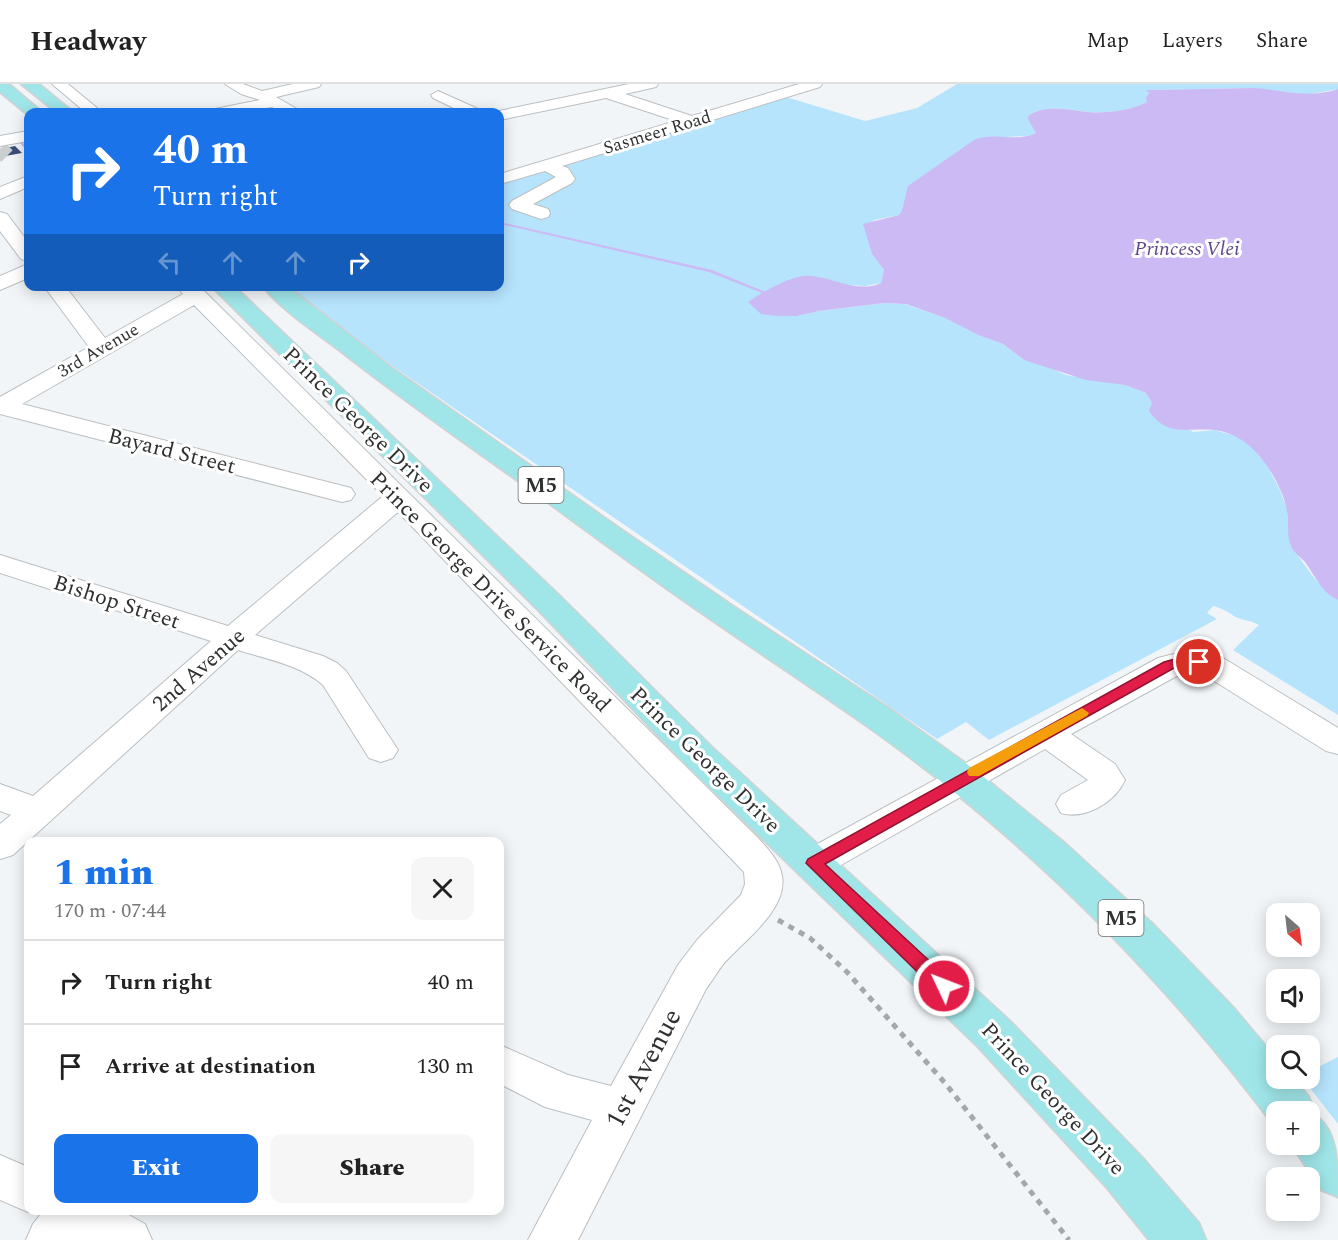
<!DOCTYPE html>
<meta charset="utf-8">
<style>
body{margin:0;font-family:Spectral,serif;background:#f6f6f6;color:#222;height:100vh;display:flex;flex-direction:column;font-size:22px;white-space:nowrap}
*{box-sizing:border-box;margin:0}
p{font-size:20px;color:#767676}
.icon{flex:none;width:33px;height:33px;fill:none;stroke:currentColor;stroke-width:2;stroke-linecap:round;stroke-linejoin:round}
.map{position:relative;flex:1;overflow:hidden}
.side{position:absolute;left:24px;top:753px;width:480px;height:378px;display:flex;flex-direction:column;background:#fff;border-radius:12px;box-shadow:0 3px 15px #0003}
.side>*{flex:none}
.banner{position:absolute;left:24px;top:24px;width:480px;height:183px;border-radius:12px;box-shadow:0 3px 15px #0003;background:#1a73e8;color:#fff;overflow:hidden}
.needle{width:39px;rotate:152deg}
.fabs{position:absolute;left:1266px;top:819px;display:grid;gap:12px}
.fabs a{display:grid;place-items:center;width:54px;height:54px;border-radius:12px;background:#fff;box-shadow:0 3px 15px #0003;font-size:30px}
.pin{position:absolute;display:grid;place-items:center;width:51px;height:51px;color:#fff;margin:-26px;border:3px solid #fff;border-radius:50%;box-shadow:0 2px 6px #0007}
.me{position:absolute;width:66px;margin:-33px;rotate:313deg;stroke-linejoin:round;filter:drop-shadow(0 0 4px #0008)}
.turn{display:flex;align-items:center;gap:21px;height:126px;padding:0 30px;font-size:27px}
.turn .icon{width:78px;height:78px;stroke-width:2.5}
.turn b{display:block;font-size:42px;line-height:51px}
.lanes{display:flex;align-items:center;height:57px;padding:0 30px;background:#0003;justify-content:center;gap:30px;direction:ltr}
.lanes .off{opacity:.35}
.round{display:grid;place-items:center;flex:none;width:63px;height:63px;border-radius:12px;background:#f6f6f6}
.headline{display:flex;align-items:center;justify-content:space-between;height:102px;padding:0 30px}
h1{font-size:36px;font-weight:800;line-height:45px;color:#1a73e8}
.primary-button{display:flex;gap:12px;margin-top:auto;padding:12px 30px}
.primary-button a{flex:1;height:69px;border-radius:12px;background:#1a73e8;color:#fff;font-size:24px;font-weight:800;line-height:69px;text-align:center}
.primary-button a+a{background:#f6f6f6;color:#222}
ul{padding:0;list-style:none}
li{display:flex;align-items:center;gap:18px;height:84px;padding:0 30px;border-top:2px solid #e0e0e0}
li div{flex:1}
li b{display:block;font-size:22px}
li em{font-style:normal}
header{display:flex;align-items:center;gap:36px;box-sizing:border-box;height:84px;padding:0 30px;background:#fff;border-bottom:2px solid #e0e0e0}
header strong{font-size:28px}
nav{display:flex;gap:33px;margin-inline-start:auto;font-size:21px}
.map>svg:first-child{display:block}
.green{fill:#b6e4fd}
.water{fill:#cbbaf3}
.lines{fill:none;stroke-linecap:round;stroke-linejoin:round}
.stream{fill:#cbbaf3;fill-rule:evenodd}
.building{fill:#3a4e7d}
.minor-tunnel{stroke:#cacecf;stroke-width:16;stroke-dasharray:16 8;stroke-linecap:butt}
.minor-casing{stroke:#bcbfc1;stroke-width:2}
.major-casing{stroke:#d1d2d2;stroke-width:3}
.path{stroke:#a4a8a9;stroke-width:5;stroke-dasharray:6 6;stroke-linecap:butt}
.minor{fill:#fff;fill-rule:evenodd}
.major{fill:#a0e6e9;fill-rule:evenodd}
.route{fill:#e11d48;stroke:#92132f;stroke-width:1.5}
.slow{fill:#f59e0b}
.labels{text-anchor:middle;stroke-width:6;stroke-linejoin:round;paint-order:stroke}
.far-street-label{font-size:18px;fill:#2f3131;stroke:#fff}
.far-water-label{font-size:20px;font-style:italic;fill:#5f468b;stroke:#fff}
.shield{fill:#fff;stroke:#6d6f6f;stroke-width:1.5}
.shield-label{font-size:21px;font-weight:bold;fill:#2f3131}
.street-label{font-size:22px;fill:#2f3131;stroke:#fff}
.near-street-label{font-size:27px;fill:#2f3131;stroke:#fff}
</style>
<header>
<strong>Headway</strong>
<nav><a>Map</a><a>Layers</a><a>Share</a></nav>
</header>
<div class="map">
<svg width="1338" height="1156" viewBox="0 0 1338 1156">
<rect width="100%" height="100%" fill="#f1f5f7"/>
<path class="green" d="M957,0H1338V5L1306,11L1254,4L1147,6L1149,9L1147,18C1132,26 1106,30 1088,28C1066,26 1050,20 1029,31L1037,49C1025,55 1012,50 1000,55C969,67 937,84 909,102L902,126L899,131L874,136L866,147L872,170L884,186L881,199L865,202L790,197L749,218L797,232L819,227L884,219L905,220L945,234L978,251L1003,260L1024,276L1044,281L1066,291L1125,301L1146,309L1152,319L1193,348L1215,346L1238,353L1253,364L1266,380L1279,404L1287,425L1290,461L1315,495L1332,513L1338,516V631L1233,566L1259,541C1252,537 1248,537 1241,535C1231,532 1227,525 1213,522L1207,529L1217,535L989,656L966,638L937,655L394,283L312,222L290,203L500,202V97L783,12L865,37L917,24Z
M1338,973V1040L1303,995L1310,994V987Z"/>
<path class="water" d="M1254,4C1284,6 1308,15 1338,5V516C1322,509 1315,492 1305,478C1300,473 1292,467 1290,460C1287,451 1289,438 1287,428C1285,412 1274,391 1264,378C1252,361 1236,349 1215,346C1187,343 1168,354 1149,327L1152,319L1146,309L1125,301L1086,296L1024,276L1003,260L978,251L945,234L906,220L884,219L819,227L797,232H777L761,230L748,218C763,208 785,195 803,192C827,189 856,211 881,199L884,186L872,170L863,140L899,131L902,126L908,102L974,56C994,47 1016,59 1036,49L1028,35L1029,31C1050,20 1066,26 1088,28C1105,30 1132,26 1147,18L1146,14L1149,9L1146,6Z"/>
<g class="lines">
<path class="stream" d="M19,55L28,64V67H27L18,57Z
M500,138L712,186L766,208L762,209L709,188L500,140Z"/>
</g>
<path class="building" d="M15,62L22,69L0,73V65Z"/>
<g class="lines">
<path class="minor-tunnel" d="M0,65L7,72"/>
<defs>
<path id="minor" d="M52,0H68L97,24L89,28L84,27Z
M225,0H243L262,7L293,0H321L319,3L276,13L297,25L299,28H282L272,23L243,28H213L215,25L260,16L241,10Z
M629,0H658L656,3L625,10L692,32L799,0H822L820,3L562,82L568,84L575,95L572,99L533,120L548,125L550,129L548,133L541,135L512,125L509,121L512,117L556,93L545,87L500,100V90L676,37L606,14L500,36V28H494Z
M438,7L478,25L481,28H462L433,14L431,11Z
M28,47V57L0,62V52Z
M28,92V103L0,115V103Z
M0,128L7,130L28,158V177L21,175L0,147Z
M28,180V194L0,206V192Z
M44,202H65L105,254L183,210L177,202H199L757,753C767,764 780,777 782,792C788,825 745,856 725,878C718,886 713,896 706,905L578,1156H528L592,1036L545,1023L500,1000V961L568,991L611,1002L678,881L697,856L741,811L745,800L744,788L398,428L255,551L323,572L337,579L346,587L398,666L393,674L381,678L369,674L323,601C301,581 266,575 238,566L13,771L0,775V740L11,731L0,727V700L33,712L211,557L0,489V471L228,542L383,412L194,221L22,320L351,404L355,410L351,416L342,418L0,330V313L89,263Z
M1186,567L1223,574L1338,644V670L1326,667L1203,590L1186,587L1071,650L1115,680L1125,696C1115,718 1086,736 1061,729L1056,720L1061,711L1088,696L1045,665L827,789L814,793L801,789L795,779L801,769L1158,574Z
M0,1071L28,1083V1126H32L28,1128L0,1116Z
M44,1126H120L145,1140L152,1156H26L33,1140Z"/>
<path id="major" d="M0,0H9L42,28H28V31L0,8Z
M21,0H39L73,28H56Z
M211,202H234L560,512L712,663L1010,937L1141,1072L1199,1139L1206,1156H1149L1107,1104L978,963L686,681L538,526Z
M263,202H287L391,283L622,446L739,526L889,624L975,686L1066,760L1152,839L1233,923L1276,974V994H1293L1309,1013L1315,1028L1314,1031C1338,1044 1338,1081 1338,1113L1321,1106L1291,1060H1310V1028H1276L1275,1043C1180,917 1072,803 949,704C875,644 794,593 716,539C657,499 600,457 543,415C475,366 405,318 339,266C314,247 282,227 263,202Z"/>
</defs>
<use href="#minor" class="minor-casing"/>
<use href="#major" class="major-casing"/>
<path class="path" d="M778,836L810,854L847,888L945,999L1069,1156"/>
<use href="#minor" class="minor"/>
<use href="#major" class="major"/>
</g>
<path class="route" d="M1186,572L1199,573L1206,578C1199,584 1183,582 1174,584L825,780L951,897L953,902L951,908L944,910L938,908L806,779L808,775L1164,578Z"/>
<path class="slow" d="M1082,624L1089,629L1087,632L979,692H969L967,688L969,684Z"/>
<g class="labels">
<g class="far-street-label">
<text transform="translate(657 48) rotate(-17)" y="6">Sasmeer Road</text>
<text transform="translate(98 266) rotate(-30)" y="6">3rd Avenue</text>
</g>
<g class="far-water-label">
<text x="1187" y="171">Princess Vlei</text>
</g>
<g class="shield">
<rect x="518.5" y="383" width="45" height="36" rx="4.5"/>
<rect x="1098.5" y="816" width="45" height="36" rx="4.5"/>
</g>
<g class="shield-label">
<text x="541" y="408">M5</text>
<text x="1121" y="841">M5</text>
</g>
<g class="street-label">
<text transform="translate(359 335) rotate(44)" y="8">Prince George Drive</text>
<text transform="translate(172 366) rotate(14)" y="8">Bayard Street</text>
<text transform="translate(491 507) rotate(45)" y="8">Prince George Drive Service Road</text>
<text transform="translate(117 517) rotate(18)" y="8">Bishop Street</text>
<text transform="translate(198 585) rotate(-41)" y="8">2nd Avenue</text>
<text transform="translate(706 675) rotate(44)" y="8">Prince George Drive</text>
<text transform="translate(1054 1014) rotate(47)" y="8">Prince George Drive</text>
</g>
<g class="near-street-label">
<text transform="translate(643 984) rotate(-62)" y="9">1st Avenue</text>
</g>
</g>
</svg>
<div class="fabs">
<a><svg class="needle" viewBox="-14 -14 28 28"><path d="M0-13l5 13h-10z" fill="#e53935"/><path d="M0 13l5-13h-10z" fill="#767676"/></svg></a>
<a><svg class="icon" aria-label="sound" viewBox="0 0 24 24"><path d="M4 9h4l5-4v14l-5-4H4zM17 9q2 3 0 6"/></svg></a>
<a><svg class="icon" aria-label="search" viewBox="0 0 24 24"><circle cx="10" cy="10" r="6"/><path d="M15 15l6 6"/></svg></a>
<a>+</a>
<a>−</a>
</div>
<div class="pin" style="left:1199px;top:578px;background:#d93025"><svg class="icon" aria-label="arrive" viewBox="0 0 24 24"><path d="M6 21V4h12l-3 4 3 4H6"/></svg></div>
<svg class="me" style="left:944px;top:902px" viewBox="-20 -20 40 40"><circle r="17" fill="#e11d48" stroke="#fff" stroke-width="3"/><path d="M0-11L8 9 0 5-8 9z" fill="#fff"/></svg>
<div class="banner">
<div class="turn"><svg class="icon" aria-label="right" viewBox="0 0 24 24"><path d="M7 20v-9h11M14 6l5 5-5 5"/></svg><div><b>40 m</b>Turn right</div></div>
<div class="lanes"><svg class="icon off" aria-label="left" viewBox="0 0 24 24"><path d="M17 20v-9H6M10 6l-5 5 5 5"/></svg><svg class="icon off" aria-label="ahead" viewBox="0 0 24 24"><path d="M12 20V5M6 11l6-6 6 6"/></svg><svg class="icon off" aria-label="ahead" viewBox="0 0 24 24"><path d="M12 20V5M6 11l6-6 6 6"/></svg><svg class="icon" aria-label="right" viewBox="0 0 24 24"><path d="M7 20v-9h11M14 6l5 5-5 5"/></svg></div>
</div>
<section class="side">
<div class="headline"><div><h1>1 min</h1><p>170 m · 07:44</p></div><a class="round"><svg class="icon" aria-label="close" viewBox="0 0 24 24"><path d="M6 6l12 12M18 6L6 18"/></svg></a></div>
<ul>
<li><svg class="icon" aria-label="right" viewBox="0 0 24 24"><path d="M7 20v-9h11M14 6l5 5-5 5"/></svg><div><b>Turn right</b></div><em>40 m</em></li>
<li><svg class="icon" aria-label="arrive" viewBox="0 0 24 24"><path d="M6 21V4h12l-3 4 3 4H6"/></svg><div><b>Arrive at destination</b></div><em>130 m</em></li>
</ul>
<div class="primary-button"><a>Exit</a><a>Share</a></div>
</section>
</div>
